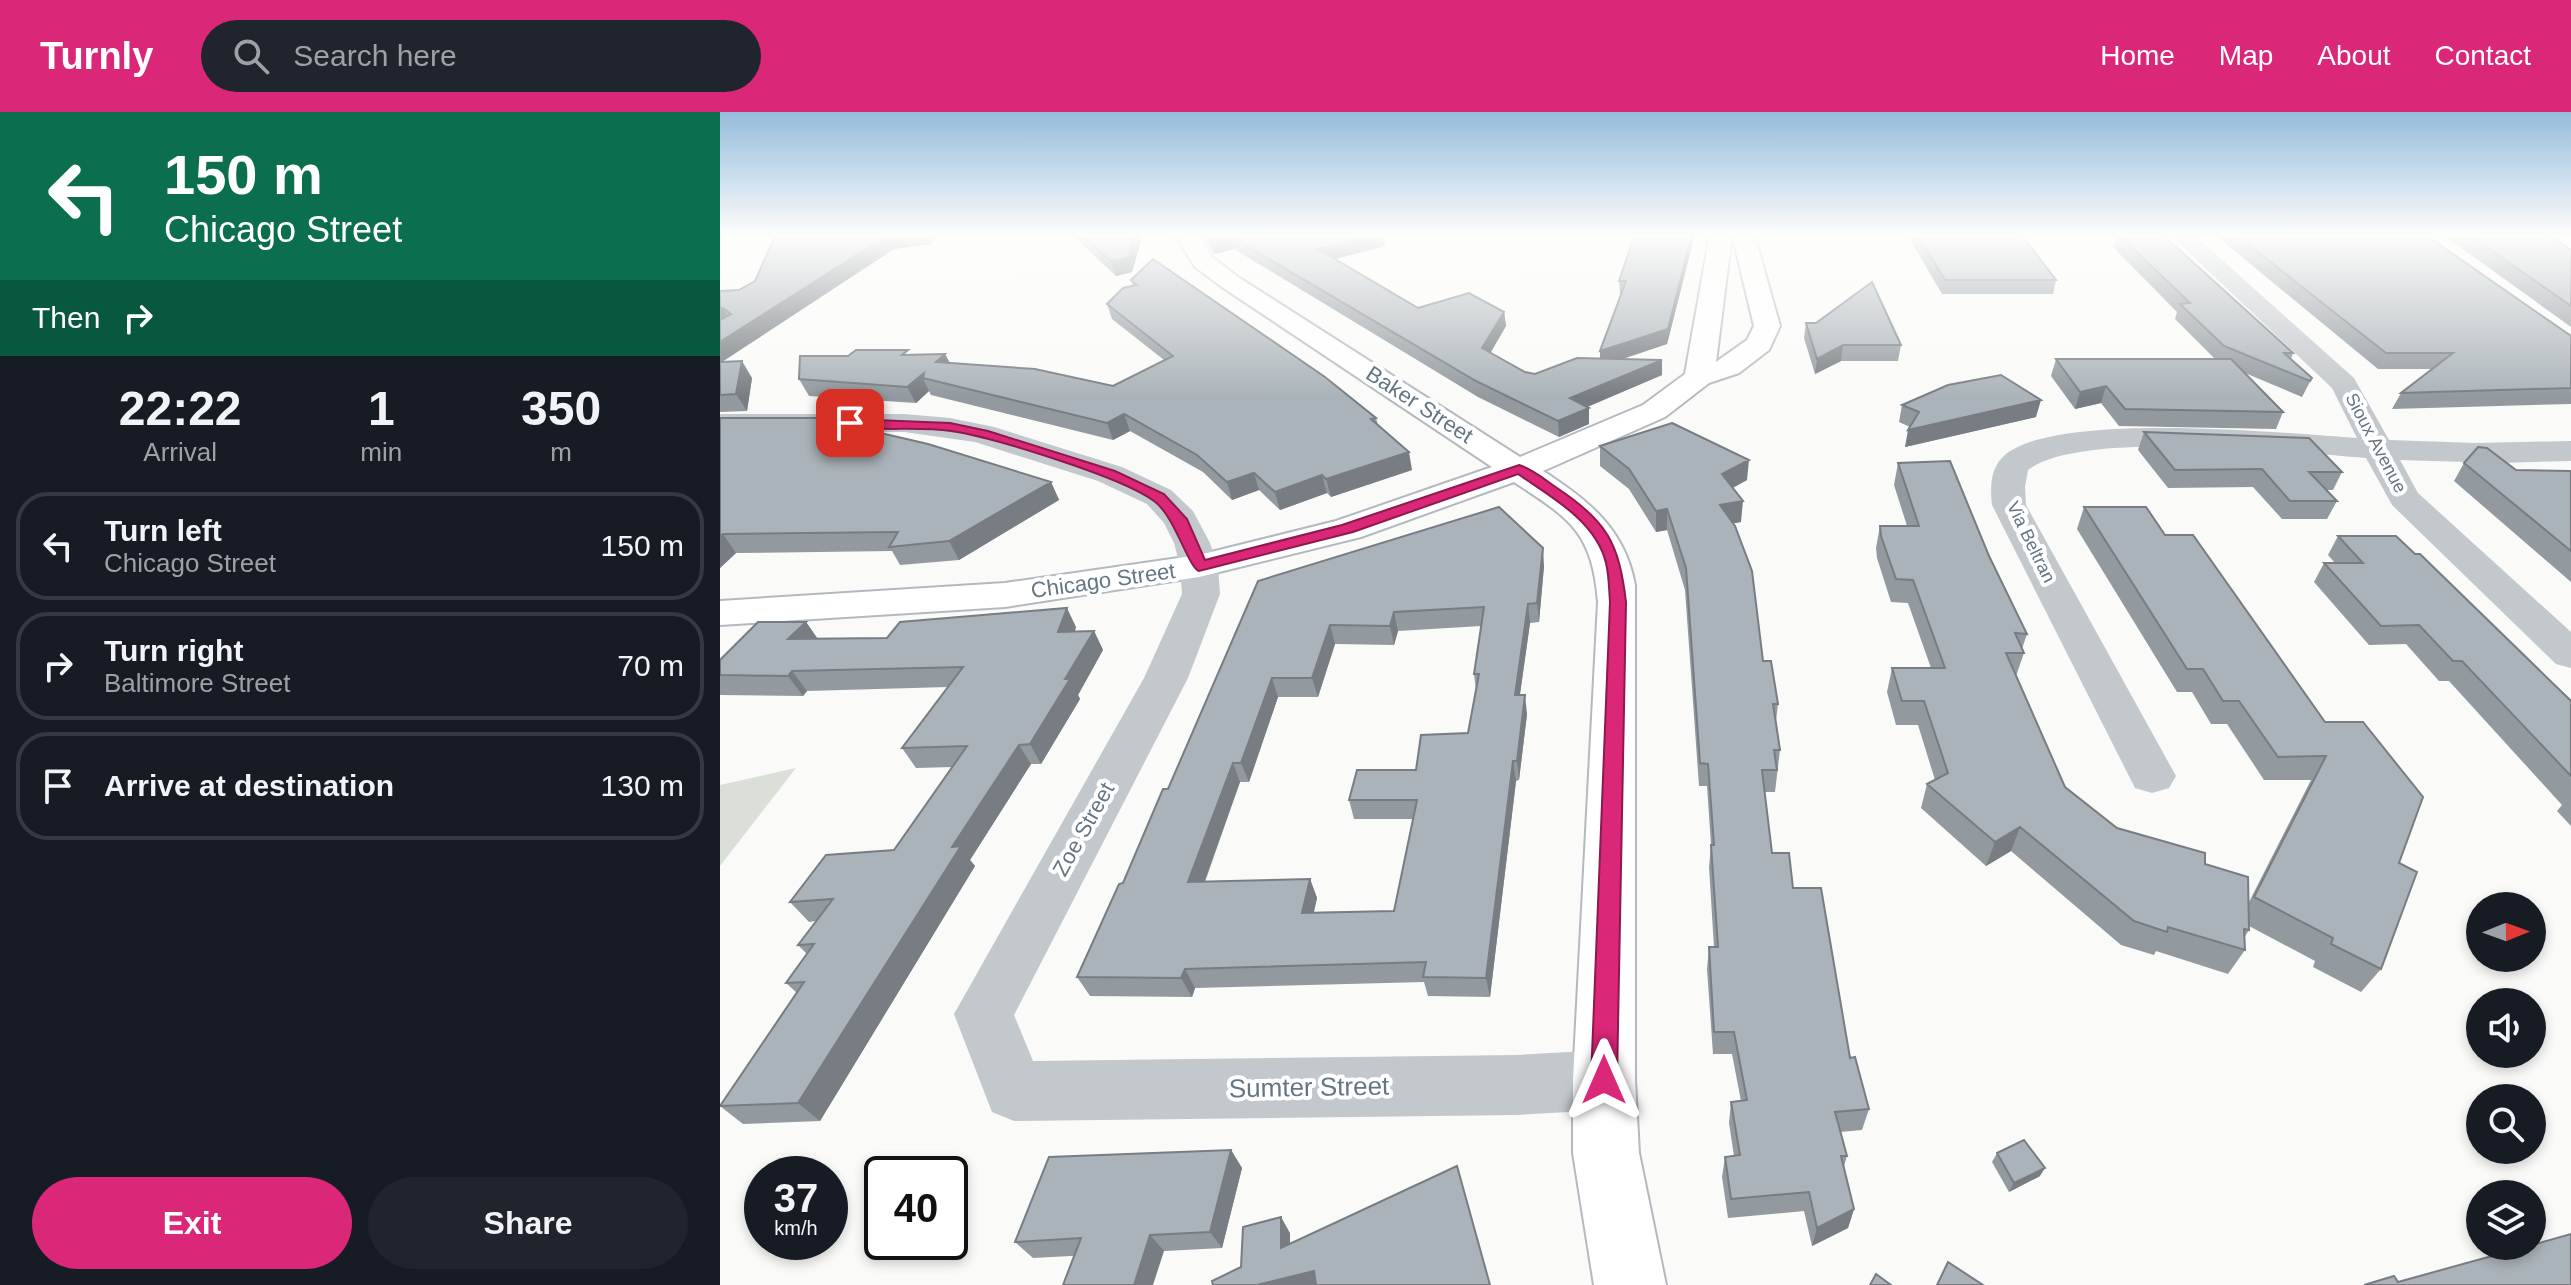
<!DOCTYPE html>
<style>
body{margin:0;font-family:Arial,sans-serif;background:#20242c;color:#f1f3f6;height:100vh;display:flex;flex-direction:column;font-size:30px;white-space:nowrap}
*{box-sizing:border-box;margin:0}
p{font-size:26px;color:#9ea1a6}
.icon{flex:none;width:44px;height:44px;fill:none;stroke:currentColor;stroke-width:2;stroke-linecap:round;stroke-linejoin:round}
.map{position:relative;flex:1;overflow:hidden}
.side{display:flex;flex-direction:column;background:#171b24;width:720px}
.side>*{flex:none}
.hud{background:#0b6e4f;color:#fff;overflow:hidden}
.needle{width:52px;rotate:89deg}
.controls{position:absolute;left:1746px;top:780px;display:grid;gap:16px}
.controls a{display:grid;place-items:center;width:80px;height:80px;border-radius:50%;background:#171b24;box-shadow:0 4px 12px #0003;font-size:40px}
.speed{position:absolute;left:24px;top:1044px;display:flex;gap:16px;font-size:40px;font-weight:700;text-align:center}
.speed>*{display:grid;place-content:center;width:104px;height:104px;border-radius:50%;background:#171b24;box-shadow:0 4px 12px #0003;line-height:1}
.speed small{font-size:20px;font-weight:400}
.speed .limit{border:4px solid #111;border-radius:12px;background:#fff;color:#111}
.pin{position:absolute;display:grid;place-items:center;width:68px;height:68px;color:#fff;margin:-34px;border-radius:16px;box-shadow:0 4px 12px #0006}
.me{position:absolute;width:88px;margin:-44px;rotate:0deg;stroke-linejoin:round;filter:drop-shadow(0 0 6px #0008)}
.turn{display:flex;align-items:center;gap:28px;height:168px;padding:0 32px;font-size:36px}
.turn .icon{width:104px;height:104px;stroke-width:2.5}
.turn b{display:block;font-size:56px;line-height:68px}
.then{display:flex;align-items:center;height:76px;padding:0 32px;background:#0003;gap:16px;font-size:30px}
.eta{display:flex;justify-content:space-evenly;align-items:center;height:136px;text-align:center}
.eta b{font-size:48px;font-weight:700;line-height:56px}
.cta{display:flex;gap:16px;margin-top:auto;padding:16px 32px}
.cta a{flex:1;height:92px;border-radius:48px;background:#db2777;color:#fff;font-size:32px;font-weight:700;line-height:92px;text-align:center}
.cta a+a{background:#20242c;color:#f1f3f6}
ul{padding:0;list-style:none}
li{display:flex;align-items:center;gap:24px;height:108px;margin:0 16px 12px;padding:0 16px;border:4px solid #363941;border-radius:32px}
li div{flex:1}
li b{display:block;font-size:30px}
li em{font-style:normal}
header{display:flex;align-items:center;gap:48px;box-sizing:border-box;height:112px;padding:0 40px;background:#db2777;color:#fff}
header strong{font-size:38px}
nav{display:flex;gap:44px;margin-inline-start:auto;font-size:28px}
.search{width:560px;height:72px;background:#20242c;display:flex;align-items:center;gap:20px;box-sizing:border-box;padding:0 28px;border-radius:44px;color:#9ea1a6;font-size:30px}
main{display:flex;flex:1;min-height:0}
.map>svg:first-child{display:block}
.green{fill:#dadfd7}
.lines{fill:none;stroke-linecap:round;stroke-linejoin:round}
.secondary-casing{stroke:#b3babf;stroke-width:4}
.street{fill:#c3c8cc;fill-rule:evenodd}
.secondary{fill:#fff;fill-rule:evenodd}
.wall{fill:#929a9f;fill-rule:evenodd}
.shaded-wall{fill:#777d82}
.building{fill:#aab3b9;stroke:#777d82;stroke-width:2;fill-rule:evenodd}
.route{fill:#db2777;stroke:#8e194d;stroke-width:2}
.labels{text-anchor:middle;stroke-width:8;stroke-linejoin:round;paint-order:stroke}
.far-street-label{font-size:18px;fill:#657683;stroke:#fff}
.street-label{font-size:22px;fill:#657683;stroke:#fff}
.near-street-label{font-size:26px;fill:#657683;stroke:#fff}
</style>
<header>
<strong>Turnly</strong>
<div class="search"><svg class="icon" aria-label="search" viewBox="0 0 24 24"><circle cx="10" cy="10" r="6"/><path d="M15 15l6 6"/></svg>Search here</div>
<nav><a>Home</a><a>Map</a><a>About</a><a>Contact</a></nav>
</header>
<main>
<section class="side">
<div class="hud">
<div class="turn"><svg class="icon" aria-label="left" viewBox="0 0 24 24"><path d="M17 20v-9H6M10 6l-5 5 5 5"/></svg><div><b>150 m</b>Chicago Street</div></div>
<div class="then">Then<svg class="icon" aria-label="right" viewBox="0 0 24 24"><path d="M7 20v-9h11M14 6l5 5-5 5"/></svg></div>
</div>
<div class="eta">
<div><b>22:22</b><p>Arrival</p></div>
<div><b>1</b><p>min</p></div>
<div><b>350</b><p>m</p></div>
</div>
<ul>
<li><svg class="icon" aria-label="left" viewBox="0 0 24 24"><path d="M17 20v-9H6M10 6l-5 5 5 5"/></svg><div><b>Turn left</b><p>Chicago Street</p></div><em>150 m</em></li>
<li><svg class="icon" aria-label="right" viewBox="0 0 24 24"><path d="M7 20v-9h11M14 6l5 5-5 5"/></svg><div><b>Turn right</b><p>Baltimore Street</p></div><em>70 m</em></li>
<li><svg class="icon" aria-label="arrive" viewBox="0 0 24 24"><path d="M6 21V4h12l-3 4 3 4H6"/></svg><div><b>Arrive at destination</b></div><em>130 m</em></li>
</ul>
<div class="cta"><a>Exit</a><a>Share</a></div>
</section>
<div class="map">
<svg width="1851" height="1173" viewBox="0 0 1851 1173">
<rect width="100%" height="100%" fill="#fafaf8"/>
<path class="green" d="M76,656L0,754V673Z"/>
<g class="lines">
<defs>
<path id="secondary" d="M455,122H477L492,145L518,165L800,345L923,293L965,262L990,122H1012L996,250L1027,228L1034,214L1012,122H1034L1060,214L1049,238L1019,261L989,271L945,305L823,359C868,388 905,417 915,473V968L919,1041L946,1173H874L853,1041V968L878,490C872,419 850,407 794,370L641,425L479,465L285,495L0,513V489L285,471L479,443L616,409L772,355L502,175L475,155Z"/>
</defs>
<use href="#secondary" class="secondary-casing"/>
<path class="street" d="M1449,122H1473L1634,266L1669,328L1756,331L1851,329V349L1780,351L1680,348L1698,381L1851,520V556L1836,552L1672,393L1646,346C1577,341 1359,317 1308,358L1305,375L1306,393L1456,664L1449,676L1432,681L1415,676L1272,393C1270,375 1270,355 1286,342C1341,299 1563,321 1637,326L1612,276Z
M0,302H184L230,306L274,315L402,355L451,378L473,399L490,431L498,454L500,482L468,566L294,903L313,949L797,943L884,938L906,947L915,968L906,989L884,998L797,1003L294,1009L272,1000L234,902L424,566L462,482L460,454L454,431L444,411L427,392L378,369L255,330L184,320H0Z"/>
<use href="#secondary" class="secondary"/>
</g>
<path class="wall" d="M38,122H275L217,123L211,132L174,137L2,250L32,266L27,299L0,300V179L19,178L35,169L54,126Z
M351,122H423L412,160L396,164Z
M480,122H663L665,134L614,147L698,196L784,200L786,214L770,241L805,260L815,262L880,246L900,183L899,169L915,122H975L947,232L903,247L942,263L866,295L869,312L839,325L758,285L514,137L494,142Z
M1187,122H1301L1336,168L1333,182H1222Z
M1396,122H1442L1573,241L1571,247L1592,266L1582,285L1525,261L1563,300L1556,317L1399,314L1381,291L1355,297L1331,264L1336,247H1495L1455,207L1457,200L1393,135Z
M1494,122H1708L1710,126L1851,224V292L1672,297L1681,281L1712,257H1658Z
M1722,122H1827L1851,138V215Z
M411,168L656,306L658,313L692,358L611,385L607,381L560,398L539,378L512,388L483,360L410,319L393,328L211,283L209,279L196,291L89,284L79,267L190,243L225,242L230,251L393,274L444,248L392,207L387,192L413,173Z
M1086,211H1096L1181,233L1178,249H1121L1095,262L1084,226Z
M1182,293L1316,305L1185,335L1190,315L1179,310Z
M0,306L331,370L339,388L239,448L180,453L172,439L16,441L0,456Z
M1424,320L1622,360L1613,378H1606L1617,389L1607,407H1562L1533,375L1448,376L1418,338Z
M880,334L1027,368L1013,376L1021,410L1013,411L1043,549L1058,592L1056,609L1060,638L1055,680H1044L1052,741L1073,776L1149,997L1142,1018L1120,1020L1127,1044L1124,1054L1134,1097L1128,1116L1092,1134L1084,1099L1008,1106L1002,1065L1005,1045L1014,1044L1009,1011L1011,990L1021,989L1012,942H993L987,857L989,835H994L989,755L991,733L987,674H979L965,478L947,418L936,420L909,377L880,354Z
M1178,351L1269,444L1307,522L1302,537L1304,541L1296,564L1345,675L1397,716L1485,752L1529,790L1591,668H1544L1507,612H1491L1472,580H1457L1357,417L1364,395L1445,423H1473L1679,751L1661,857L1641,880L1593,855L1595,849L1529,814V818L1524,826L1525,838L1508,862L1436,839L1434,843L1401,833L1291,739L1266,754L1201,696L1207,672L1215,668L1198,613H1176L1167,580L1172,556H1211L1188,491L1171,490L1157,446L1156,436L1160,414H1187L1174,373Z
M1744,351L1796,358L1851,359V470L1734,369Z
M1618,424L1851,589V714L1837,699L1842,693L1729,569H1719L1686,532L1649,533L1594,470L1604,451H1615L1608,443Z
M824,454L819,510L810,511L800,583L807,602L799,668L796,669L770,885L708,884L704,870L475,876L472,885L370,884L357,865L448,677L538,469ZM761,514L754,562L756,578L748,621L696,658L629,688L634,707H693L674,799L594,800L597,786L590,767L485,770L520,670H529L558,585H598L615,532L674,533L678,519Z
M86,510L98,527L167,526L356,515L355,520L374,519L383,538L358,583L360,587L321,652H311L250,748L255,754L100,1009L23,1012L0,994L77,881L66,871L87,842L78,833L96,809L89,810L70,790L174,738L233,655L196,656L182,636L228,575L87,579L83,584L0,583V548Z
M511,1038L522,1056L502,1136L313,1146L295,1130Z
M1277,1041L1320,1064L1289,1080L1272,1050Z"/>
<path class="shaded-wall" d="M182,122L217,123L211,132L174,137L0,251V230L168,123Z
M415,122H423L412,160L396,164L391,149Z
M663,122L665,134L600,151L598,137Z
M972,122H975L947,232L880,254V239Z
M510,124L514,137L494,142L490,129Z
M0,196H3L11,210L0,213Z
M784,200L786,214L764,252L762,236Z
M1123,233L1121,249L1095,262L1097,247Z
M225,242L233,258L216,250Z
M942,248V263L851,302L850,286Z
M22,249L32,266L27,299L16,282Z
M204,261L203,266L209,279L196,291L187,275Z
M1386,274L1381,291L1355,297L1360,280Z
M1321,288L1316,305L1185,335L1188,318Z
M869,296V312L839,325L838,309Z
M404,302L410,319L393,328L387,311Z
M689,340L692,358L611,385L606,367Z
M1029,348L1027,368L1000,382L1002,362Z
M534,361L539,378L512,388L507,370Z
M602,363L607,381L560,398L555,380Z
M331,370L339,388L239,448L229,429Z
M1023,389L1021,410L999,414L1000,393Z
M947,397V418L936,420V399Z
M3,422L16,441L0,456V425Z
M823,436L824,454L819,510L817,491Z
M808,492L810,511L797,602L795,583Z
M347,496L356,515L347,540L338,520Z
M674,500L678,519L674,533L670,514Z
M86,510L99,529L68,527Z
M610,513L615,532L598,585L592,566Z
M374,519L383,538L358,583L360,587L321,652L310,632L345,567Z
M72,559L87,579L83,584L68,564Z
M552,566L558,585L529,670L521,651Z
M805,583L807,602L799,668L797,649Z
M299,633L311,652L250,748L255,754L100,1009L78,991L232,735Z
M793,649L796,669L770,885L766,866Z
M513,651L520,670L477,790L468,770Z
M1300,715L1291,739L1266,754L1275,730Z
M590,767L597,786L589,820L582,801Z
M465,857L475,876L472,885L461,866Z
M511,1038L522,1056L502,1136L490,1120Z
M1325,1056L1320,1064L1289,1080L1294,1071Z
M1134,1097L1128,1116L1092,1134L1097,1116Z
M561,1105L570,1121V1152L561,1136Z
M430,1123L444,1139L433,1173H414Z
M594,1159L602,1173H537Z"/>
<path class="building" d="M56,122H182L168,123L0,230V208L11,202L3,196H0V179L19,178L35,169Z
M360,122H415L408,146L391,149Z
M485,122H661L598,137L698,196L749,181L784,200L762,236L805,260L815,262L857,246L942,248L850,286L869,296L838,309L756,269L510,124L490,129Z
M915,122H972L948,217L880,239L906,169H899Z
M1197,122H1301L1336,168H1225Z
M1398,122H1442L1573,241H1564L1592,266L1590,269L1504,234L1460,192L1470,191Z
M1515,122H1708L1710,126L1851,224V276L1681,281L1733,241H1666Z
M1748,122H1827L1851,138V194Z
M433,147L605,265L656,306L651,307L689,340L606,367L602,363L555,380L534,361L507,370L477,343L404,302L387,311L203,266L204,261L187,275L79,267L80,244H128L136,238H188L182,243L225,242L216,250L315,257L393,274L453,244L387,192L403,176L417,173L411,168Z
M1152,170L1181,233H1123L1097,247L1086,211H1096Z
M1336,247H1511L1563,300L1405,297L1386,274L1360,280Z
M22,249L16,282L0,283V250Z
M1281,263L1321,288L1188,318L1199,300L1182,293L1228,273Z
M0,306H96L208,332L331,370L229,429L169,435L178,420L3,422L0,425Z
M952,311L1029,348L1002,362L1023,389L1000,393L1015,414L1032,459L1043,549H1051L1058,592H1053L1060,638H1054L1057,658H1042L1052,741H1069L1073,776H1101L1130,946L1135,945L1149,997L1115,1000L1127,1044H1121L1134,1097L1097,1116L1089,1080L1011,1087L1005,1045L1020,1043L1011,990L1027,988L1014,920H994L989,835H998L991,733H994L988,652L980,651L966,456L947,397L936,399L909,357L880,334Z
M1424,320L1589,326L1622,360H1589L1617,389H1570L1542,357L1455,358Z
M1758,335L1767,336L1796,358L1851,359V439L1744,351Z
M1230,349L1269,444L1307,522L1295,521L1304,541H1286L1345,675L1397,716L1485,741V752L1528,765L1529,818L1524,817L1525,838L1448,815L1447,820L1414,809L1300,715L1275,730L1207,672L1228,661L1204,589H1182L1172,556H1225L1193,468L1176,467L1161,424L1160,414H1199L1178,351Z
M779,395L823,436L817,491L808,492L795,583H805L797,649H793L766,866L703,865L706,850L465,857L461,866L357,865L399,772L403,771L443,677H448L538,469ZM764,495L754,562H759L748,621L701,623L696,658H637L629,688H697L674,799L582,801L590,767L468,770L513,651H521L552,566H592L610,513L670,514L674,500Z
M1364,395H1426L1445,423H1473L1605,610H1643L1703,685L1679,751L1697,760L1661,857L1611,832L1613,826L1534,785L1606,644L1558,645L1519,589H1503L1483,557H1467Z
M1618,424H1676L1695,442H1700L1851,589V664L1742,549H1733L1699,513L1661,514L1604,451H1643Z
M347,496L338,520L374,519L345,567H350L310,632L299,633L232,735L241,734L78,991L0,994L84,870L66,871L94,832L78,833L113,787L70,790L106,743L174,738L247,634L182,636L243,555L72,559L68,564L0,563V548L38,510H86L68,527L167,526L180,510Z
M1304,1028L1325,1056L1294,1071L1277,1041Z
M511,1038L490,1120L430,1123L414,1173H343L361,1126L295,1130L329,1045Z
M737,1054L770,1173H596L594,1159L537,1173H493L492,1169L521,1155L523,1115L561,1105V1136Z
M1851,1122V1173H1644L1674,1164L1678,1170L1808,1134H1812V1133Z
M1228,1150L1263,1173H1217Z
M1156,1162L1171,1173H1150Z"/>
<linearGradient id="sky" x2="0" y2="1"><stop stop-color="#96bcdc"/><stop offset="0.43" stop-color="#fdfdfc"/><stop offset="1" stop-color="#fdfdfc" stop-opacity="0"/></linearGradient>
<rect width="1851" height="286" fill="url(#sky)"/>
<path class="route" d="M130,307L230,311L268,319L395,359L444,382L467,407L485,448L622,413L799,353C813,357 825,368 837,376C887,409 899,431 906,490L897,968L893,977L884,980L875,977L871,968L890,490C889,477 889,463 886,451C876,409 831,385 798,362L633,420L479,459C468,455 455,404 434,389C402,365 272,325 231,319C196,314 160,320 126,314L124,311Z"/>
<g class="labels">
<g class="far-street-label">
<text transform="translate(1656 331) rotate(62)" y="6">Sioux Avenue</text>
<text transform="translate(1311 430) rotate(64)" y="6">Via Beltran</text>
</g>
<g class="street-label">
<text transform="translate(700 292) rotate(33)" y="8">Baker Street</text>
<text transform="translate(383 468) rotate(-8)" y="8">Chicago Street</text>
<text transform="translate(363 717) rotate(-61)" y="8">Zoe Street</text>
</g>
<g class="near-street-label">
<text transform="translate(589 975) rotate(-1)" y="9">Sumter Street</text>
</g>
</g>
</svg>
<div class="controls">
<a><svg class="needle" viewBox="-14 -14 28 28"><path d="M0-13l5 13h-10z" fill="#e53935"/><path d="M0 13l5-13h-10z" fill="#9ea1a6"/></svg></a>
<a><svg class="icon" aria-label="sound" viewBox="0 0 24 24"><path d="M4 9h4l5-4v14l-5-4H4zM17 9q2 3 0 6"/></svg></a>
<a><svg class="icon" aria-label="search" viewBox="0 0 24 24"><circle cx="10" cy="10" r="6"/><path d="M15 15l6 6"/></svg></a>
<a><svg class="icon" aria-label="layers" viewBox="0 0 24 24"><path d="M12 4l9 5-9 5-9-5zM3 14l9 5 9-5"/></svg></a>
</div>
<div class="speed"><div>37<small>km/h</small></div><div class="limit">40</div></div>
<div class="pin" style="left:130px;top:311px;background:#d93025"><svg class="icon" aria-label="arrive" viewBox="0 0 24 24"><path d="M6 21V4h12l-3 4 3 4H6"/></svg></div>
<svg class="me" style="left:884px;top:968px" viewBox="-20 -20 40 40"><path d="M0-17L14 15 0 8-14 15z" fill="#db2777" stroke="#fff" stroke-width="4"/></svg>
</div>
</main>
